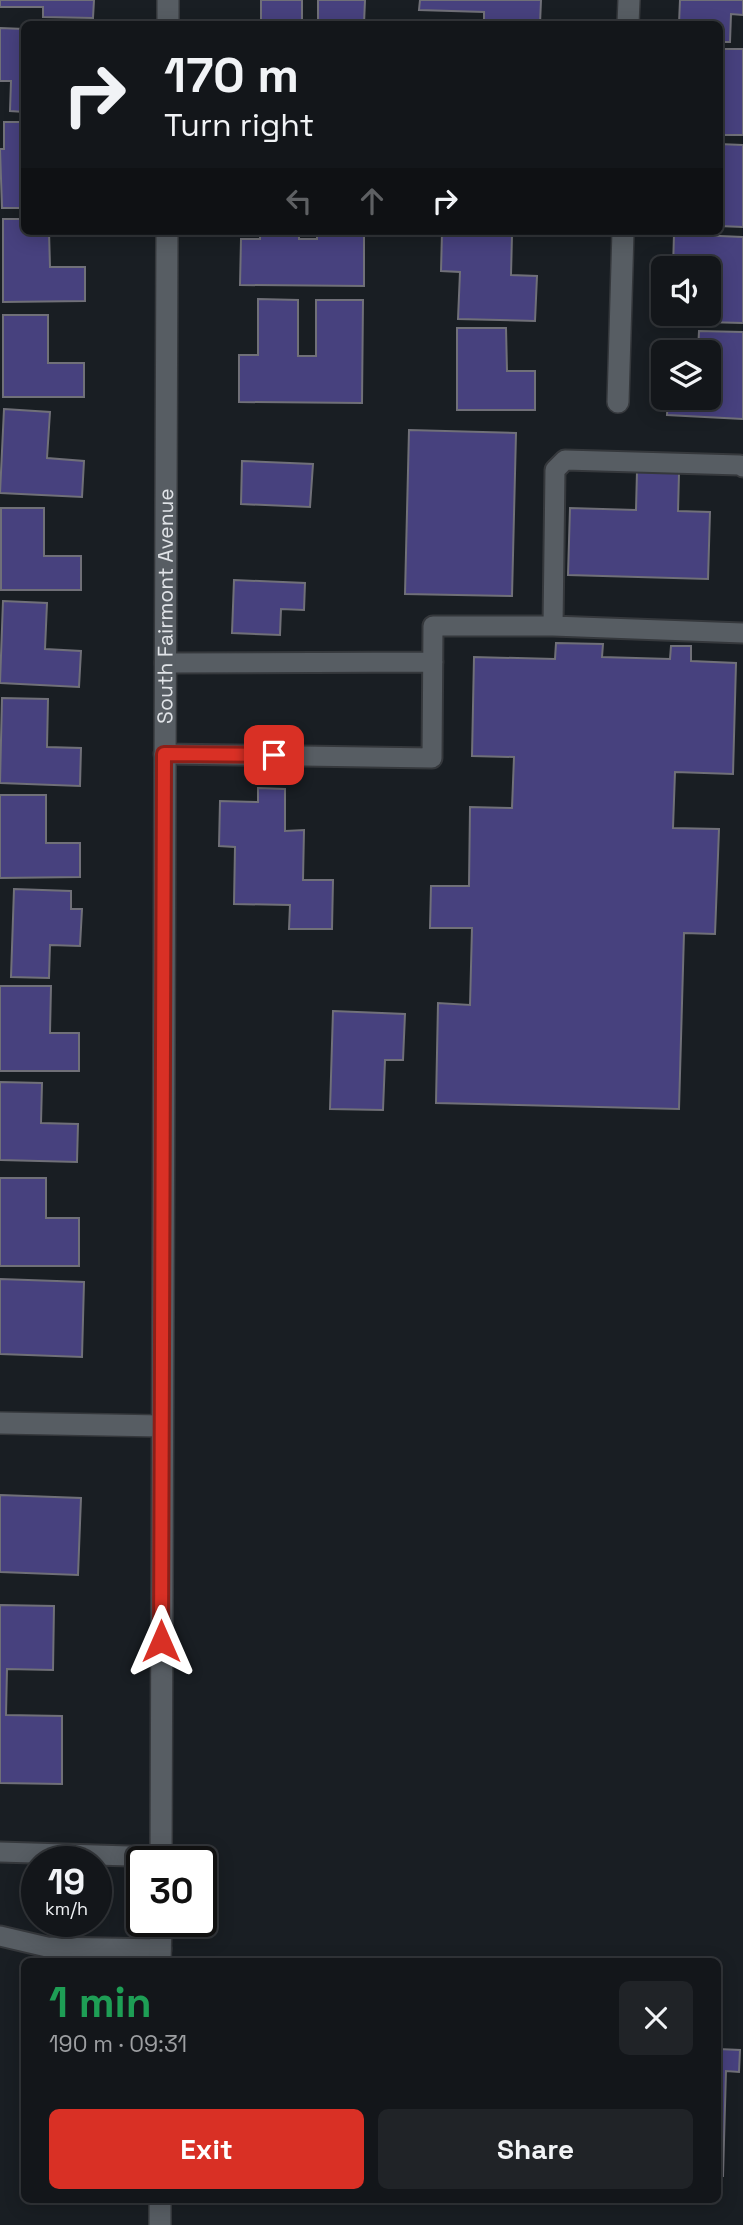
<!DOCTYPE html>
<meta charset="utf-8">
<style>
body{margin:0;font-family:"Space Grotesk",sans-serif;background:#202327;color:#f1f3f6;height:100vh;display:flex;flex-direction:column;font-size:26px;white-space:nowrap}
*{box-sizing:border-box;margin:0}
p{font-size:23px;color:#9d9fa2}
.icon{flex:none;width:38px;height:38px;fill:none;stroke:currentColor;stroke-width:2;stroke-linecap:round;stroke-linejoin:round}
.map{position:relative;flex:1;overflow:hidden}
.side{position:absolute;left:21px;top:1958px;width:700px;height:245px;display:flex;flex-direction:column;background:#13161a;border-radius:10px;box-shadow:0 4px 18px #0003,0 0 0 2px #323539}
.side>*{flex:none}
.guide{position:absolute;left:21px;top:21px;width:702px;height:214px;border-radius:10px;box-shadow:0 4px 18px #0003,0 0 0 2px #323539;background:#13161a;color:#f1f3f6;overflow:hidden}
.tools{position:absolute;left:651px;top:256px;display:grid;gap:14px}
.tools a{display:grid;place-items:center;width:70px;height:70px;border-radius:10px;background:#13161a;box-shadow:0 4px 18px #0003,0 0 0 2px #323539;font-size:35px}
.speed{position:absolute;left:21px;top:1846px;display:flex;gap:14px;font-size:35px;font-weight:700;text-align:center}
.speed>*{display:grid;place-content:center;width:91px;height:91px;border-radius:50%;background:#13161a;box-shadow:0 4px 18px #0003,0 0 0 2px #323539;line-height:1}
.speed small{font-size:18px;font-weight:400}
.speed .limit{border:4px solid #111;border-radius:10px;background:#fff;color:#111}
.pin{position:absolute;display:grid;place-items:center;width:60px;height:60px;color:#fff;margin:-30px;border-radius:14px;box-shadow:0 4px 10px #0006}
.me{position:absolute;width:77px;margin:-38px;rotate:0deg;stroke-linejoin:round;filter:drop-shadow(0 0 5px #0008)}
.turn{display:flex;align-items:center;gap:24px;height:147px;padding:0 28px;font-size:32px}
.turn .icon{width:91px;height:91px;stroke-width:2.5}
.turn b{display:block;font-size:49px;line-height:60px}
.lanes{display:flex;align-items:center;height:66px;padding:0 28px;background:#0003;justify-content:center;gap:35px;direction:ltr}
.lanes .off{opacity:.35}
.round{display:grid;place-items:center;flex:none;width:74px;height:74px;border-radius:10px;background:#202327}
.headline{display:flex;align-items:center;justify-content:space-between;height:119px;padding:0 28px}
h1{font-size:42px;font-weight:700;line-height:52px;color:#1e9e55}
.action{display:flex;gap:14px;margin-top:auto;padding:14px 28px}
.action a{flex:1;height:80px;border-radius:10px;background:#d93025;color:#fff;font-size:28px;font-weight:700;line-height:80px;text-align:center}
.action a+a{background:#202327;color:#f1f3f6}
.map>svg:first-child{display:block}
.building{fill:#47417e;stroke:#707078;stroke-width:2}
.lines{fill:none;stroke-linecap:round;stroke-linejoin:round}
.lane-casing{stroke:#35383c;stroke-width:23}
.street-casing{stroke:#35383c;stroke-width:24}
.lane{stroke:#575d63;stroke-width:19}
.street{stroke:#575d63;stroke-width:21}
.route-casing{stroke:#8d1f18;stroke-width:18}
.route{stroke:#d93025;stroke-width:12}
.labels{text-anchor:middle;stroke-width:7;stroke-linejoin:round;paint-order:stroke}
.street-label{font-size:21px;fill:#e0e3e7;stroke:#10151a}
</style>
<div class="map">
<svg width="743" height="2225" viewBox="0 0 743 2225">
<rect width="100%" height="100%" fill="#191e23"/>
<path class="building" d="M0,0H94L93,18L43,17V7H0Z
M261,0H302V24H261Z
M318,0H365L364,24H318Z
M420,0H541L540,24L484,23V12L419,10Z
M680,0H743V15L731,14L730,42H719V24H679Z
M0,28L24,29V112L10,111L11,81H0Z
M719,49H743V135H719Z
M4,122H24V208H2L0,149H4Z
M719,144L743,145V227L719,226Z
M3,219H24V231H49L50,267H85V301L3,302Z
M260,231H299V239H317V231H364V286L240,285L241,239H260Z
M442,232L512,235L511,275L537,276L535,321L458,319L460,272L441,271Z
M674,234L743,237V323L704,322V313H709V268H673Z
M258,299L298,300V356H316V300H363L362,403L239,402V355H258Z
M3,315H48V363H84V397H3Z
M457,328H506L507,371H535V410H457Z
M699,331L743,332V419L667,415L668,397H709V352H698Z
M4,409L50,412L47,458L84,461L82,497L0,493Z
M409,430L516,433L512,596L405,594Z
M242,461L313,464L310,507L241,504Z
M637,471L679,473L678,511L710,512L708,579L568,575L570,508L636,510Z
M1,508H44V556H81V590H1Z
M234,580L305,583L304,610L281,609L280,635L232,633Z
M3,601L47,603L45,649L81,651L79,687L0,683Z
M556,643L603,644L602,657L670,659L671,646H691V661L736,663L733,774L675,772L673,828L719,829L715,934L684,933L679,1109L436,1103L438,1003L470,1005L472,928H430L431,886H469L470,807L512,808L514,757L472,756L474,657L555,659Z
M2,698L48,699L47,747L81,748L80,786L0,783Z
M258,788L285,789V831L304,830L303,880H333L332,929H289L290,905L234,904L235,847L219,846L220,801L258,802Z
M0,795H46V843H80V877L0,878Z
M14,889L71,891V909H82L80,946L50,945L49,978L11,977Z
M0,986H51L50,1033H79V1071H0Z
M333,1011L405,1014L403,1060H385L383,1110L330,1109Z
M0,1082L42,1083L41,1123L78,1124L77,1162L0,1160Z
M0,1178H46V1218H79V1266H0Z
M0,1279L84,1282L82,1357L0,1354Z
M0,1495L81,1498L78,1575L0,1572Z
M0,1605L54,1606L53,1670L7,1669L6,1715L62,1716V1784L0,1783Z
M718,2049L740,2050L739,2072L726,2071L723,2176H718Z"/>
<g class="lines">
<defs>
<path id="lane" d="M553,626L555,470L565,460L740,465L743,467
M165,663L433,662
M164,754L432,758L433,626H553L743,633
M0,1852L161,1857
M0,1936L47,1947L161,1949"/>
<g id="street">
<path d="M168,24V0"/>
<path d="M628,24L629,0"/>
<path d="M618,402L623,231"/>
<path d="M0,1423L161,1426"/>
<path id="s1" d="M161,1862L167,231"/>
<path d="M160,1962L161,1922"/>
<path d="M160,2200V2225"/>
</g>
</defs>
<use href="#lane" class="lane-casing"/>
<use href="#street" class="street-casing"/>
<use href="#lane" class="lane"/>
<use href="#street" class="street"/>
</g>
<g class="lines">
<defs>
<path id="route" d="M161,1641L164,754L274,755"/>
</defs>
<use href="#route" class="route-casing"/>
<use href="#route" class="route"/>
</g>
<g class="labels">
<g class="street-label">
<text dy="7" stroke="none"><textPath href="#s1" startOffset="1256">South Fairmont Avenue</textPath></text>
</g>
</g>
</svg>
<div class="tools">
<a><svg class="icon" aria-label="sound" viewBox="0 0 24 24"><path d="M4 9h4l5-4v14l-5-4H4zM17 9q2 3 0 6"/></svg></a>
<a><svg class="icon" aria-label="layers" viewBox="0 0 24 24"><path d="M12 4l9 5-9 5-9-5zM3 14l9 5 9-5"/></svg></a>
</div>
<div class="speed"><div>19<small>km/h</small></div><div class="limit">30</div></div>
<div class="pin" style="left:274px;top:755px;background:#d93025"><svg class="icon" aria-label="arrive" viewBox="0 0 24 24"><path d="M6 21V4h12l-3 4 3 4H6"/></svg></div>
<svg class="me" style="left:161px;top:1641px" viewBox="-20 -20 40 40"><path d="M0-17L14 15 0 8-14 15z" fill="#d93025" stroke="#fff" stroke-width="4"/></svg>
<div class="guide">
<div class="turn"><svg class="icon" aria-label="right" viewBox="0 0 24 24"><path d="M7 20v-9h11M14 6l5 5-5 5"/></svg><div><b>170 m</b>Turn right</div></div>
<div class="lanes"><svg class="icon off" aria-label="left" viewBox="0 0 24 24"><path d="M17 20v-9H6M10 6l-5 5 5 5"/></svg><svg class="icon off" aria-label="ahead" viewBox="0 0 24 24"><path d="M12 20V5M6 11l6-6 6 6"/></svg><svg class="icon" aria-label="right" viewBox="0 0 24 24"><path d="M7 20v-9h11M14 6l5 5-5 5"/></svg></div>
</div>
<section class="side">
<div class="headline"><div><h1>1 min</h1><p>190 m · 09:31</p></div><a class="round"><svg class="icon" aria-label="close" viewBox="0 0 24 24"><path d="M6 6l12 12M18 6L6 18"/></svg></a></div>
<div class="action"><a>Exit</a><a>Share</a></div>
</section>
</div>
